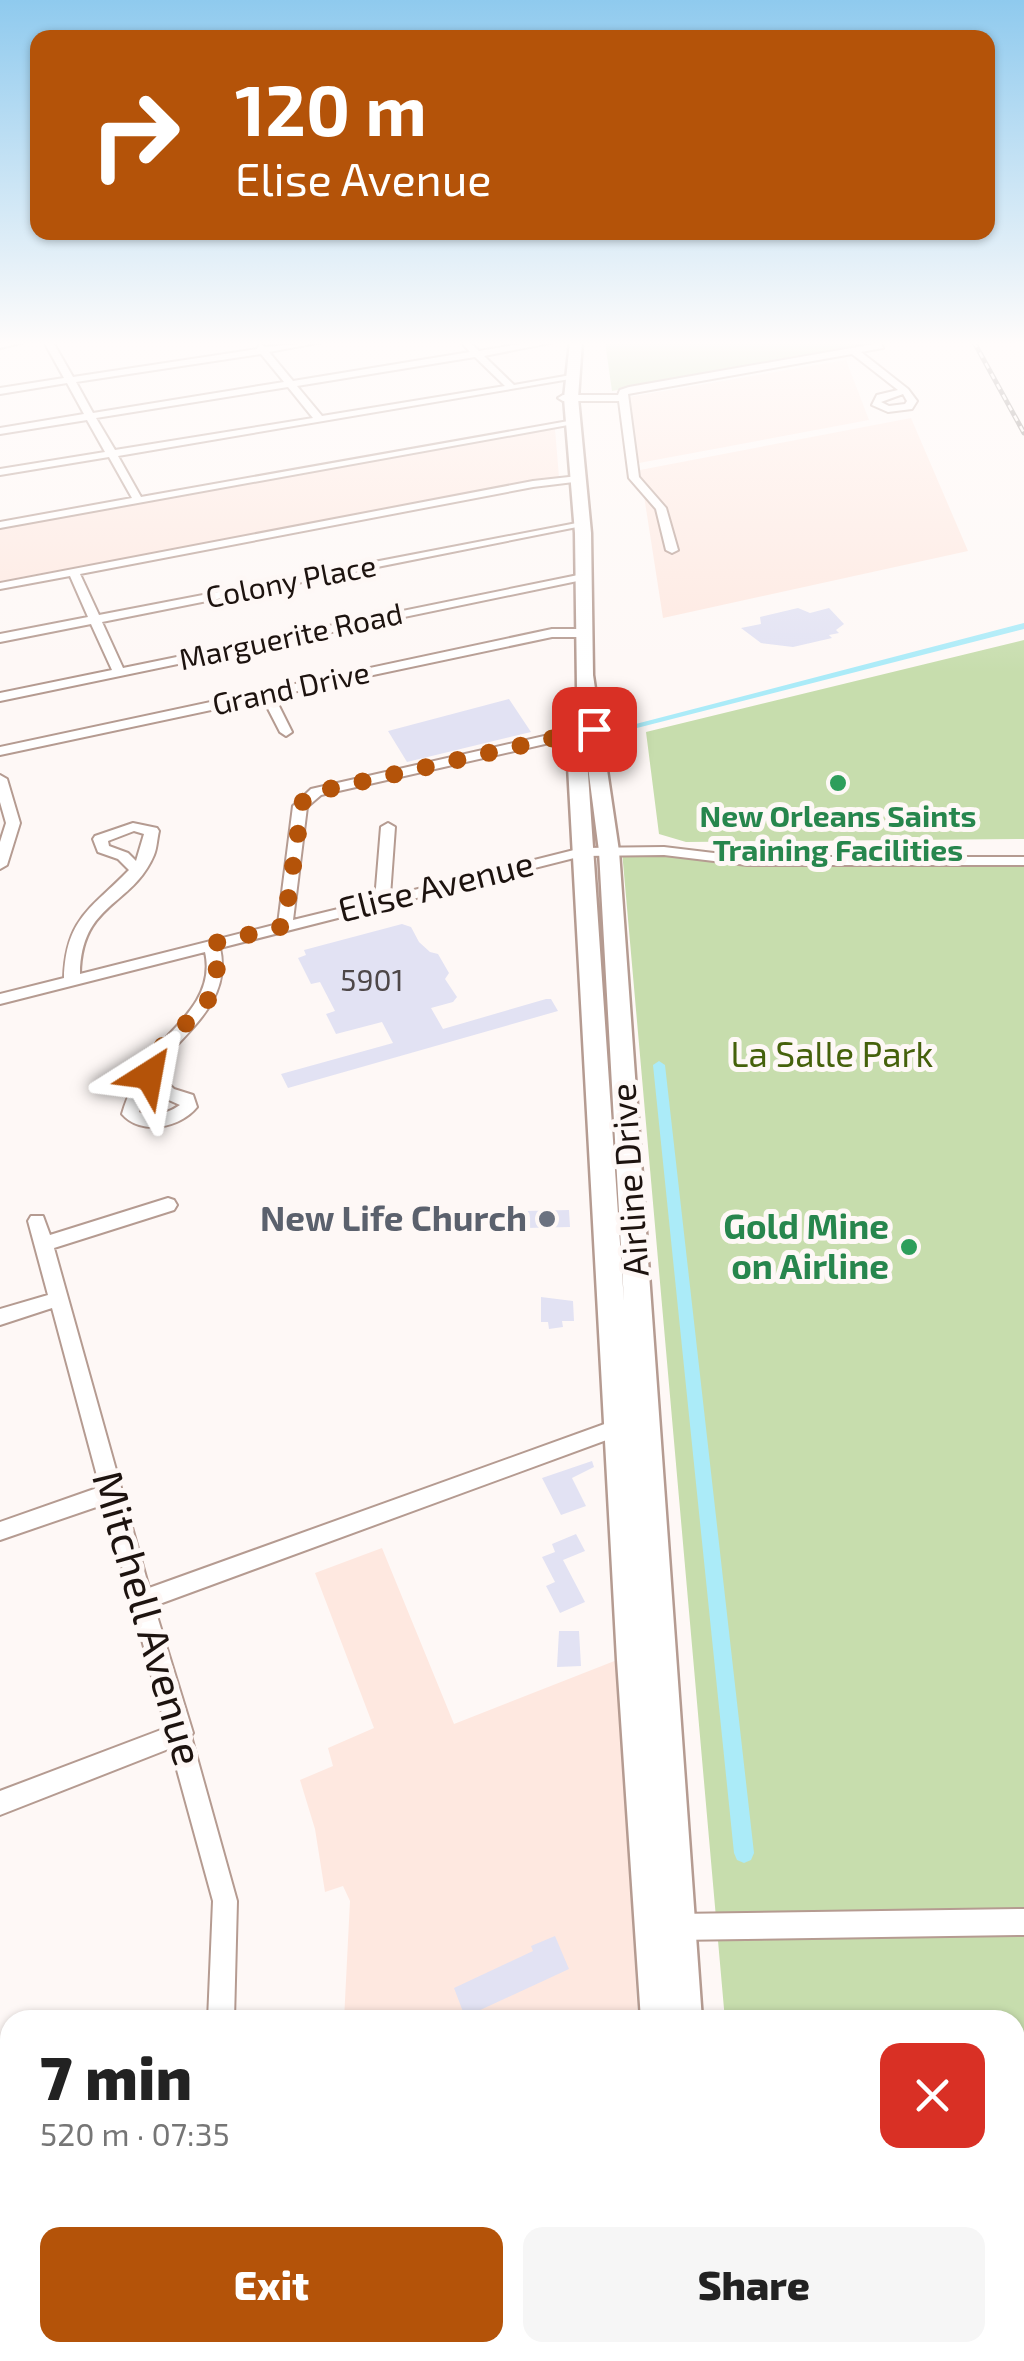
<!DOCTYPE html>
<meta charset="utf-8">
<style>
body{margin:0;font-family:"Exo 2",sans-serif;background:#f6f6f6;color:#222;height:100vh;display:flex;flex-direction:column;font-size:38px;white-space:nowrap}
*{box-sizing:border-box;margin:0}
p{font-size:32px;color:#767676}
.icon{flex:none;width:55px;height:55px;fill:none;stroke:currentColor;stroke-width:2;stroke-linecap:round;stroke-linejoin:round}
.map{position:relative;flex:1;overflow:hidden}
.details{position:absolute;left:0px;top:2010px;width:1025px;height:352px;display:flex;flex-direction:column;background:#fff;border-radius:30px 30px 0 0;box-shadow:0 2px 8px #0004}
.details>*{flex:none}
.hud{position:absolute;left:30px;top:30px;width:965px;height:210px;border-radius:20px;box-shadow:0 2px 8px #0004;background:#b45309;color:#fff;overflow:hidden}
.pin{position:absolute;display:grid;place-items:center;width:85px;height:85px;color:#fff;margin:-42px;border-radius:20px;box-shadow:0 5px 15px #0006}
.me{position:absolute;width:110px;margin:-55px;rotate:34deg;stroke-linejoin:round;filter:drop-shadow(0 0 8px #0008)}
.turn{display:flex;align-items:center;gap:35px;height:210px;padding:0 40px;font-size:45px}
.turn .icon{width:130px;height:130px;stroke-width:2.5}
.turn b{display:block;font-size:70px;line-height:85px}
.round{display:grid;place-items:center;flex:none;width:105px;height:105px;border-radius:20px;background:#f6f6f6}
.summary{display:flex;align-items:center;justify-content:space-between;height:170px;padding:0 40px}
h1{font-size:60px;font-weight:800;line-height:75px}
.primary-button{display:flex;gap:20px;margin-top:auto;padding:20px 40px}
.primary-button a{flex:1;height:115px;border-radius:20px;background:#b45309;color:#fff;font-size:40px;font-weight:800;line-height:115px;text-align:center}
.primary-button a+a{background:#f6f6f6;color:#222}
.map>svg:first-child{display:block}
.built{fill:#fee8e0}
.green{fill:#c7ddad}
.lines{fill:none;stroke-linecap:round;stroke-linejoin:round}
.canal{fill:#abebf8;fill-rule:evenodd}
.building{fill:#e2e2f3}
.minor-casing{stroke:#b59b91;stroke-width:4}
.highway-casing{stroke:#b59b91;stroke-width:5}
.minor{fill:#fff;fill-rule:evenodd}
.highway{fill:#fff;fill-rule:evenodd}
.rail-casing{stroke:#7d7471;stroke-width:5}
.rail{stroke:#fef8f6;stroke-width:2.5;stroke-dasharray:6;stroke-linecap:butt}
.route{stroke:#b45309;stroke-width:18;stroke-dasharray:0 32.4}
.leisure-dot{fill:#2e9e5b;stroke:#fef8f6;stroke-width:4}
.worship-dot{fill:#6b7280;stroke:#fef8f6;stroke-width:4}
.labels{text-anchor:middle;stroke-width:10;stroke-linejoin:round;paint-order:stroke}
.far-street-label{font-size:30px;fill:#1d130f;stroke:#fef8f6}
.far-leisure-label{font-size:30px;font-weight:bold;fill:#27864d;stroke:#fef8f6}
.number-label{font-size:30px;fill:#4e4748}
.street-label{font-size:35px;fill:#1d130f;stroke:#fef8f6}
.park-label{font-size:35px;fill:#45610b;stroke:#fef8f6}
.worship-label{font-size:35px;font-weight:bold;fill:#5b616d;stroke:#fef8f6;text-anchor:end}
.leisure-label{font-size:35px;font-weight:bold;fill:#27864d;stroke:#fef8f6;text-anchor:end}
.near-street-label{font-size:42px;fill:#1d130f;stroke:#fef8f6}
</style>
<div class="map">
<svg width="1024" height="2361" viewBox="0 0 1024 2361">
<rect width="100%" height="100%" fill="#fef8f6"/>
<path class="built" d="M846,360L869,420L639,463L628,397Z
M911,418L968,551L663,618L640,470Z
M555,429L559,477L0,581V524Z
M382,1548L454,1724L617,1660L638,2020H344L350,1901L343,1886L325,1892L315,1829L300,1780L333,1766L328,1748L374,1728L315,1573Z
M327,2352H657V2361H326Z"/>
<path class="green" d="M605,342H899L612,391Z
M1024,640V839L686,842L659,834L646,732Z
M622,851L1024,863V2361H755V2353L1015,2352V2020H725Z"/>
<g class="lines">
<path class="canal" d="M1024,623V629L633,729L628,726Z
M659,1061L665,1065L754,1853L751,1860L744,1863L737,1860L734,1853L653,1065Z"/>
</g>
<path class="building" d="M798,608L810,613L829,608L844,624L836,630L839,633L829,635L832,638L793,647L761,643L741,628L761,624L760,617Z
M509,699L531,732L407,762L388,731Z
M402,924L411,927L419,942L430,952L438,954L449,973L445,979L457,997L453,1002L431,1008L443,1029L546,999H551L558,1011L288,1088L281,1074L393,1043L382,1022L336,1034L326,1014L335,1011L320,982L311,984L298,958L306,955L304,950Z
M569,1210L570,1227L526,1228L525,1211Z
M541,1297L573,1301L574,1321H562L563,1327L549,1329L548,1322H541Z
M592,1461L594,1467L572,1478L586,1506L561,1515L542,1478Z
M576,1534L585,1551L563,1560L585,1602L560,1613L546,1586L555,1582L542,1557L555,1552L552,1544Z
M559,1631H579L581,1666L557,1667Z
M555,1936L569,1969L465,2017L454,1988L533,1951L531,1946Z"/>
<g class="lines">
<defs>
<path id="minor" d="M0,342H25L0,348Z
M44,342H53L73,377L257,349L260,344L265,347L322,342L269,352L293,381L470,352L461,342H470L479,351L532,342H555L484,356L514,385L571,375L576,378L118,456L141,497L574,420L579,423L0,528V522L132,498L109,457L0,475V469L105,452L87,420L0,434V428L84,414L67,383L0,394V388L64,378ZM261,354L284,382L93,413L76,382ZM475,357L505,386L322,416L297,386ZM288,387L313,418L115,450L96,418Z
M880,343L883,348L861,352L908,389L917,401L912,409L888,412L872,405L877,395L898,390L852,354L628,394L639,477L666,508L678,550L672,553L666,550L656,509L629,478L619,401H563L558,398L563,395H618L620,390L629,387ZM903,394L907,401L905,404L889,406L881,402Z
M578,476L582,477V481L533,487L80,574L99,615L582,522L587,525L102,622L123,668L583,574L589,577L587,579L0,701V693L112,670L91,624L0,642V634L88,617L70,576L0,589V583L533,481Z
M552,629H583L589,633L583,637H552L274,696L292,732L286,736L280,732L263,699L0,755V747Z
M588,726L594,730L593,733L321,795L307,807L293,920L375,900L381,827L388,823L395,827L390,896L582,848L664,847L747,857H1024V865H747L664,855L582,856L220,948C232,1000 188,1030 159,1065L157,1073L174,1089L193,1095L197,1107C180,1128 141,1136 122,1114C128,1092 137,1080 145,1060C172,1028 216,999 205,952L0,1004V994L64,978C66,918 91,909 129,870L118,859L98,852L93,839L95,836L133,823L157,828L159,831C157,839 157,848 154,855C132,907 81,902 80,974L278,924L293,806L311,789ZM134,831L144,834L136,861L128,853L109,846L108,841ZM150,1085L162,1097L180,1105C168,1113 153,1119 139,1112L144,1093Z
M0,775L7,779L20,823L7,865L0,869V842L6,823L0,802Z
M168,1198L174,1200L177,1205L174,1210L54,1248L149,1588L624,1417L631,1419L634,1425L631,1431L154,1606L193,1733L191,1736L237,1901L234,2020H208L213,1901L171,1748L0,1815V1791L166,1728L105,1504L0,1540V1522L100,1487L52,1308L0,1325V1309L48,1295L28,1221L31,1216H43L50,1235Z
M1024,1909V1935L675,1940L666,1936L662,1927L666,1918L675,1914Z
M0,2108H10V2136H0Z
M175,2352H205L204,2361H174Z"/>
<path id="highway" d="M570,342H582L578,398L591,533L593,675L619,851L702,2020H641L617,1660L564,693L577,689L575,533L564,398ZM587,759L599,851L624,1302Z
M664,2352H730L731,2361H665Z"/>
</defs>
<use href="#minor" class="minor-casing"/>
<use href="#highway" class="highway-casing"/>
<use href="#minor" class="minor"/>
<use href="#highway" class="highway"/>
<defs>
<path id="rail" d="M974,342L1024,433"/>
</defs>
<use href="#rail" class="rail-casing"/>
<use href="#rail" class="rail"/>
</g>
<linearGradient id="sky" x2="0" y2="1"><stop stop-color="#8fcaee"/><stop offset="0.51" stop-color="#fffcfb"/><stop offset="1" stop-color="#fffcfb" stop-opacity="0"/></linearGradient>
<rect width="1024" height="673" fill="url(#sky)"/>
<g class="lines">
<path class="route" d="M149,1075C156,1023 239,1016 211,944L284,926L303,800L316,792L594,729"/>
</g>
<g class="leisure-dot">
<circle cx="838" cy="783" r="10"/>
<circle cx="909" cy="1247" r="10"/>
</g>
<circle class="worship-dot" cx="547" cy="1219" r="10"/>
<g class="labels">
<g class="far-street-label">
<text transform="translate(291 582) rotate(-11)" y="10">Colony Place</text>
<text transform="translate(291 637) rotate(-12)" y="10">Marguerite Road</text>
<text transform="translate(291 689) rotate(-12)" y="10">Grand Drive</text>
</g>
<g class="far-leisure-label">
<text x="838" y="827">New Orleans Saints<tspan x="838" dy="34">Training Facilities</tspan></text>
</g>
<g class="number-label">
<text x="372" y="991">5901</text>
</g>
<g class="street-label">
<text transform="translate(436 887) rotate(-14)" y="12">Elise Avenue</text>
<text transform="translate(630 1180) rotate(-94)" y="12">Airline Drive</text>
</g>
<g class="park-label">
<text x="832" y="1067">La Salle Park</text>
</g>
<g class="worship-label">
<text x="527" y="1231">New Life Church</text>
</g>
<g class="leisure-label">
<text x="889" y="1239">Gold Mine<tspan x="889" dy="40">on Airline</tspan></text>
</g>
<g class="near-street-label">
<text transform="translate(148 1618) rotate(74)" y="15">Mitchell Avenue</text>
</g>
</g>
</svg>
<div class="pin" style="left:594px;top:729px;background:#d93025"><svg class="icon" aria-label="arrive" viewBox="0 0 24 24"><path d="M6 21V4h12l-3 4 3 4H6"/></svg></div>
<svg class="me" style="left:149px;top:1075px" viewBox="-20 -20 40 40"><path d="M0-17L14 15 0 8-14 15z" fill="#b45309" stroke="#fff" stroke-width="4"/></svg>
<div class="hud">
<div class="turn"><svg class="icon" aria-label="right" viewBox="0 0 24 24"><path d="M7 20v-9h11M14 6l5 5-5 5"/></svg><div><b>120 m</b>Elise Avenue</div></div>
</div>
<section class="details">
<div class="summary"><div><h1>7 min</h1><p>520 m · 07:35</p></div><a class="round" style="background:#d93025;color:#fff"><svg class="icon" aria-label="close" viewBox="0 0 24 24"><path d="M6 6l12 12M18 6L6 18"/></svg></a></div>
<div class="primary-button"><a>Exit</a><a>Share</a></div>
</section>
</div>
